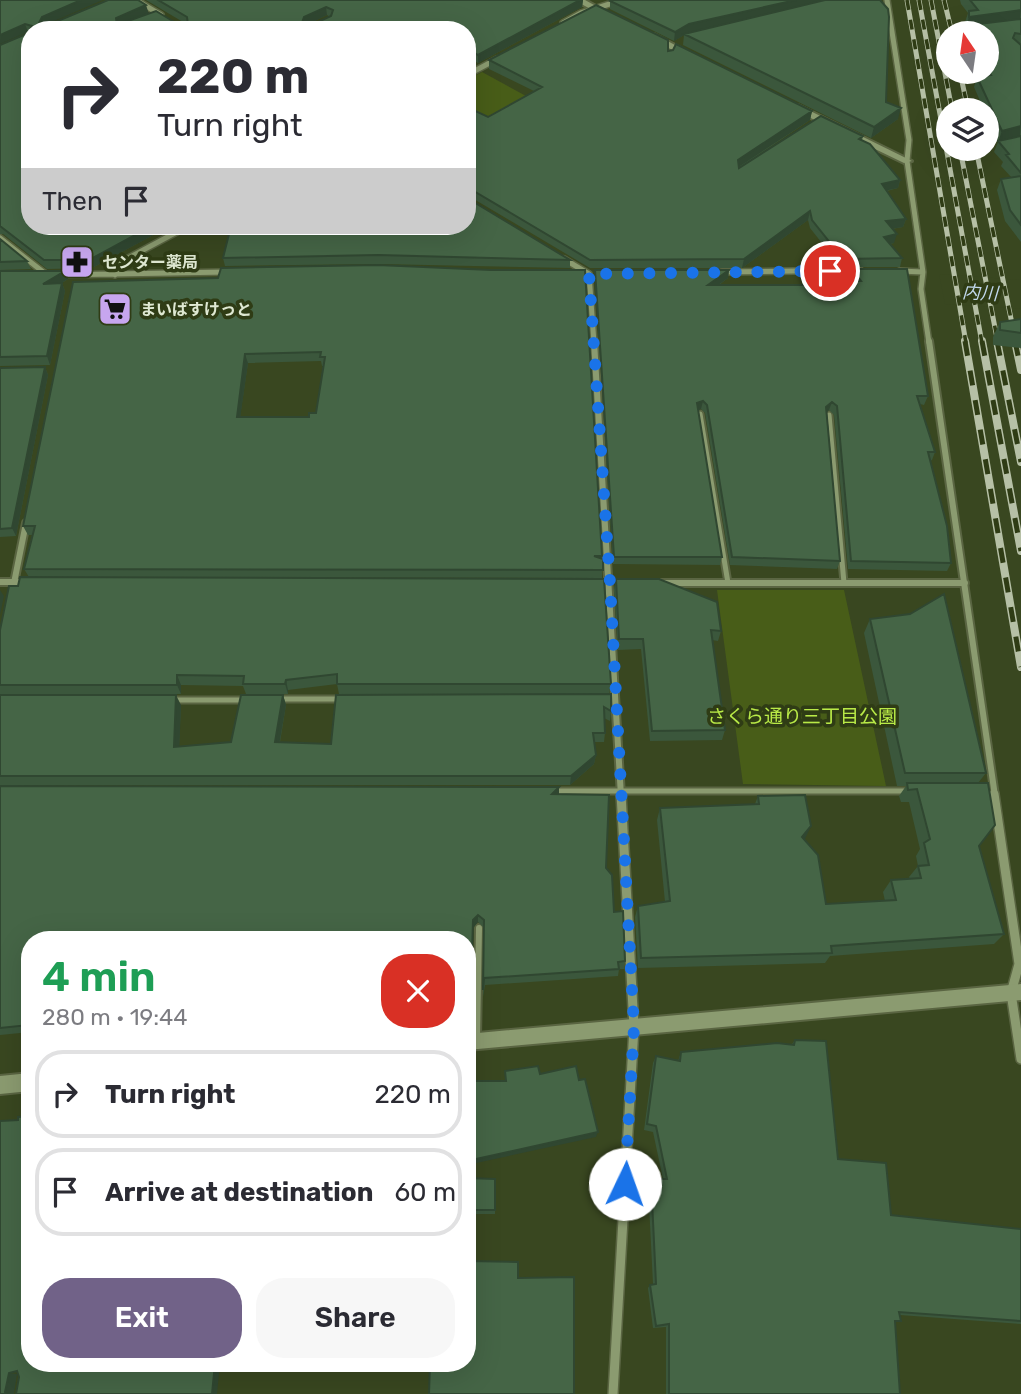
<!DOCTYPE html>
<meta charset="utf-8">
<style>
body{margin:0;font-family:Rubik,"Noto Sans JP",sans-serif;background:#f7f7f7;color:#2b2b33;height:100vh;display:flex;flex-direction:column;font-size:26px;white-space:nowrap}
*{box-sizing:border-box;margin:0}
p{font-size:23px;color:#7c7c81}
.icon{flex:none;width:38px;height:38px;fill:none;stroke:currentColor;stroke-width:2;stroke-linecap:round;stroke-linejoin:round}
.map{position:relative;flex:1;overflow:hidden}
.details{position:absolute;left:21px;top:931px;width:455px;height:441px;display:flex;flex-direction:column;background:#fff;border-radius:28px;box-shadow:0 7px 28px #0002}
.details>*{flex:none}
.hud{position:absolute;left:21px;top:21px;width:455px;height:214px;border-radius:28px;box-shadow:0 7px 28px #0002;background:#fff;color:#2b2b33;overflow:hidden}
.needle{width:46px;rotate:347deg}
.controls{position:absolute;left:936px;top:21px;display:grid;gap:14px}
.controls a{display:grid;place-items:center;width:63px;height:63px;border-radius:50%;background:#fff;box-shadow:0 7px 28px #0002;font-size:35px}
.pin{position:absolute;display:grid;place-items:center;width:60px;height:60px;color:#fff;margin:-30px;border:4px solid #fff;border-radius:50%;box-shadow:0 2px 7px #0007}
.me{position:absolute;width:77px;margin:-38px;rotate:3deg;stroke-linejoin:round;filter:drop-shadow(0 0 5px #0008)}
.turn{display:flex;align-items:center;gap:24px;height:147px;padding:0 21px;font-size:32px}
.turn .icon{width:91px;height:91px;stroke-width:2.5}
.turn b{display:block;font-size:49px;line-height:60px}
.then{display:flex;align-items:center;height:66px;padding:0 21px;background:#0003;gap:14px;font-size:26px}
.round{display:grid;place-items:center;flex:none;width:74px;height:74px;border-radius:28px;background:#f7f7f7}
.overview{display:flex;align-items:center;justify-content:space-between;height:119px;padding:0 21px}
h1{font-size:42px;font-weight:600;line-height:52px;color:#1e9e55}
.cta{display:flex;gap:14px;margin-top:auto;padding:14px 21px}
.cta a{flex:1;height:80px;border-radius:28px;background:#716288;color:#fff;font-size:28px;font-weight:600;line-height:80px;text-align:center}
.cta a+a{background:#f7f7f7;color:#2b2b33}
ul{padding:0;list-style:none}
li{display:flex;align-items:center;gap:21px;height:88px;margin:0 14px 10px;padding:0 7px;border:4px solid #e1e1e2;border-radius:28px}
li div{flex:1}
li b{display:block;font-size:26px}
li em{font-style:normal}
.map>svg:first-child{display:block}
.green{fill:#485d18}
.pier{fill:#394720}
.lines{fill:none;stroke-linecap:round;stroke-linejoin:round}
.lane-far1-casing{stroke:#5a6542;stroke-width:9}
.lane-casing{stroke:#5a6542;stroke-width:10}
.street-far2-casing{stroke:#5a6542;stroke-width:8}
.street-far1-casing{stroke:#5a6542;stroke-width:10}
.street-casing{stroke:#5a6542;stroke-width:12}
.secondary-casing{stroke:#5a6542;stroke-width:4}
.lane-far1{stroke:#8b9b70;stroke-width:5}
.lane{stroke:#8b9b70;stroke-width:6}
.street-far2{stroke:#8b9b70;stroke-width:5}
.street-far1{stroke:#8b9b70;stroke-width:6}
.street{stroke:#8b9b70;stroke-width:9}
.secondary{fill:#8b9b70;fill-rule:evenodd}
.rail-far1-casing{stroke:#b6c0a6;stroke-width:5}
.rail-casing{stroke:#b6c0a6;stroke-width:8}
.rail-far1{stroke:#2f3c15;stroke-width:3.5;stroke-dasharray:10;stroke-linecap:butt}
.rail{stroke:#2f3c15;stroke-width:5;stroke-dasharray:15;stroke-linecap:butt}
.wall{fill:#3b573c;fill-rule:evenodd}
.shaded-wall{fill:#304731}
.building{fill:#456546;stroke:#304731;stroke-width:2;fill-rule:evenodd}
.route{stroke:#1a73e8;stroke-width:12;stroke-dasharray:0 21.6}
.labels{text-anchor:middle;stroke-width:7;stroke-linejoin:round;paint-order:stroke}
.far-poi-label{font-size:16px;font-weight:bold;fill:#dfe8d2;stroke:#2f3c15;text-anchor:start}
.far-water-label{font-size:18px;font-style:italic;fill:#c1d8ed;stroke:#2f3c15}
.park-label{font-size:19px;fill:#b9ea47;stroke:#2f3c15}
</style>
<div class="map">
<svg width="1021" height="1394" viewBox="0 0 1021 1394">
<rect width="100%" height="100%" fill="#394720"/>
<path class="green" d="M482,72L537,102L490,124L467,112V80Z
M717,590H844L886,786L743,784Z"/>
<path class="pier" d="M939,274L1020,280L1021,309L945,304Z"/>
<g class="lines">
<defs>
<path id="lane-far1" d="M700,414L728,583
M829,415L844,583
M280,699H340
M171,700H245
M553,791H907"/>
<path id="lane" d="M477,1038L479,928"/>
<path id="street-far2" d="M136,0L161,15
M887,0L909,140L907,161L923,272L921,289L929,343
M563,23L581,13L622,0
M467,75L497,59
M0,238L47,275
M564,259L589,274L594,343
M900,271L923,272
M722,272L860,270
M57,275L227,272
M115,275L119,263L188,226"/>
<path id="street-far1" d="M594,341L621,796
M929,341L995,796
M0,582H27
M14,583L26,523
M662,583H965"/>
<path id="street" d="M994,794L1019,964L1011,993L1021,1059
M613,1394L634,1027L621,794"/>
<path id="secondary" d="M574,0H585L614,16L607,18Z
M648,34H654L696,56L689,58L648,38Z
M792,105H798L912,161L904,163L792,109Z
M1021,984V1000L467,1050V1034Z
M30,1073V1091L0,1094V1076Z"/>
</defs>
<use href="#lane-far1" class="lane-far1-casing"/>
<use href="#lane" class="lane-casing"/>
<use href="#street-far2" class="street-far2-casing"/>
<use href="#street-far1" class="street-far1-casing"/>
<use href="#street" class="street-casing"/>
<use href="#secondary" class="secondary-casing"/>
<use href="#lane-far1" class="lane-far1"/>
<use href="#lane" class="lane"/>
<use href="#street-far2" class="street-far2"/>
<use href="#street-far1" class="street-far1"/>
<use href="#street" class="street"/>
<use href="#secondary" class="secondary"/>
<defs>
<path id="rail-far1" d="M907,0L966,343
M919,0L982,343
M931,0L952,110
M944,0L952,33
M960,72L968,110
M960,149L998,343
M976,149L1016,343"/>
<path id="rail" d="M965,341L1021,667
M982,341L1021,551
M997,341L1021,462
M1015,341L1021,370"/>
</defs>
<use href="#rail-far1" class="rail-far1-casing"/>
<use href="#rail" class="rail-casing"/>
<use href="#rail-far1" class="rail-far1"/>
<use href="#rail" class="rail"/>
</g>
<path class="wall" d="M0,0L46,26L149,14L181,26L188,25L146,0H583L582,7L478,63L471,59L467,30H30V226H170L92,268L47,269L3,234H0V45L29,33ZM327,15L330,17L309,26L306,25Z
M880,0L886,102L898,119L871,138L683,45L684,35L674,41L610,9V1ZM735,22L686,34L688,33Z
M960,0H1021V242L1005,221L997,190L1001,179L1012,178L1001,166L1003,162L994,152L998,142L987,117V110H984L974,87L977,77L980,76L976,72H987V33H968L970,27H966L965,22L968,13L961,4Z
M668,51L812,111L810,120L739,168L863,136L862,140L900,180L898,188L887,191L906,219L903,227L892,229L894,243L890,244L902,258L900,267H841L810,228L808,220L742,268H590L467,195V107L488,117L534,91L489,69V60Z
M231,226L570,260V268L379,264L225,266L223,258Z
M0,239L27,261L31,269L0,270Z
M852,269H907L928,396L924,405L920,404L935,452L932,460L930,461L951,563L947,571L848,569L834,415L829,410L827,412L840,561L837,569L730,565L705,413L701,409L698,410L722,557L720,565L613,564L595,279V270H729L728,278L719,285H821L822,280L851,281L849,278Z
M0,271H65L68,279L62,283L65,291L50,365L0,366Z
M218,278L602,556V578L29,577L24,569L32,535H28L23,526ZM321,361L322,366H323L316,413L309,417H240L248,363Z
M1021,319V348L993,345V337L1000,322Z
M45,367L48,375L16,536L0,537V368Z
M616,579L721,631L718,641L712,640L725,730L722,740L650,741L641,649L618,650L614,590Z
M870,619L986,773L978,783L979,846L1004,934L994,944L830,956L825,963L638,968L635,917L638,906L665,902L657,820L660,808L755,804L758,796L804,840L826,904L885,901L883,892L891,880L910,879L909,877L918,866L916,856L920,849L909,802H901L899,796L906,786H897L864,633Z
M0,630L611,684L609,694H339L337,684L288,690V694H246L243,686L181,685V694L0,695Z
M611,694V711L610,721L604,718L605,733L604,742H594L596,755L594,764L570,785H0V695L181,705L179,747L231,742L283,695L286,705L280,742L331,744Z
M0,786L559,794L606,868L614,912L625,961L624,969H619L618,976L485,985L483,997L484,928L478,922L473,928L472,997H467V940H30V1032L0,1035Z
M795,1040L838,1159L891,1215L1021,1229V1324L900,1315L901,1321L895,1322L900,1394H666V1327L653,1328L648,1288L650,1285L653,1284L648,1184L651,1179H663L653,1132L644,1130L653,1063L656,1056L678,1061L681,1052L792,1044Z
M467,1178L495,1179V1214H467Z"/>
<path class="shaded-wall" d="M81,0H103L45,25L39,23L42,17Z
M580,0H583L582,7L478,63V55Z
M796,0H837L823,2L688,33L674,41L675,32L689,24Z
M146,5L149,14L117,25L116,18Z
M326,7L327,15L305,26L302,23L304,17Z
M1021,10L1020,21L966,27L969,17Z
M25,24L28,32L0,44V35Z
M471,51V59L467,61V53Z
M901,108L898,119L871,138L874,127Z
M812,111L810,120L737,168L738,160Z
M1021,126L1020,136L998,142L1002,131Z
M900,180L898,188L879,192L882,184Z
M810,211L808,220L742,268L744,259Z
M906,219L903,227L883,230L886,221Z
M152,226H170L92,268L89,260Z
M897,234L894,243L882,245L884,237Z
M729,270L728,278L707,293L708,285Z
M65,271L68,279L47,292L43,284Z
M62,283L65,291L50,365L47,356Z
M245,354L248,363L239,426L237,417Z
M45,367L48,375L16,536L12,528Z
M703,401L701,409L695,412L697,403Z
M832,402L829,410L824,415L826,407Z
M0,590L4,596L0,615Z
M177,675L181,685V694L177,685Z
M286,680L288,690V694L285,684Z
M176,695L181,705L179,756L174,747Z
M283,695L286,705L278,751L275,742Z
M596,755L594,764L570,785L571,776Z
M559,787V796L552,794Z
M811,826L805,839L796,849L802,837Z
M478,915V922L473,928L472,997L473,920Z
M598,1132L596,1137L467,1165V1161Z
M215,1363H220L217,1394H212Z
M9,1373L17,1374L14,1394H6L5,1392Z"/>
<path class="building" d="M0,0H81L42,17L39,23L46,26L108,0H138L146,5L116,18L117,25L156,11L181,26L188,25L187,17L158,0H580L478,55L471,51L467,53V30H30L32,26L25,24L0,35ZM326,7L333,10L331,16L309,26L302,23L304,17Z
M613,0H796L689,24L675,32L610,1Z
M825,0H880L888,9L889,17L886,102L901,108L874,127L684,34Z
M970,0H1021V10L969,17V11L978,10Z
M596,5L668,40V51L673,50L676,44L812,111L738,160L739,168L821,116L863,136L859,139L870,144L900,180L882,184L906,219L886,221L897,234L884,237L902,258L843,259L812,220L810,211L744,259L590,260L467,187V107L488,117L542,87L489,60Z
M1021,19V34L1015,33L1013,38L1021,45V126L1002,131L977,77L991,75L987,69V33H971L970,25Z
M30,32V226H152L89,260H44L0,226V45L29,33Z
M1021,136V173L1006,155L1009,154L998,141Z
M1021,176V225L1010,210L1001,179Z
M467,198L570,260L378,255L223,258L231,226H467Z
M0,239L27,261L0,262Z
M378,265L491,270H585L602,556H594L603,559V570L24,569L35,526H23L73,282L218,278L221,268ZM321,352L320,357H325L316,413H309V417H237L245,354Z
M852,269H907L928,396H917L935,452H928L947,526L951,563L851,561L837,406L832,402L826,407L840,561L732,557L707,405L703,401L697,403L722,557H614L595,270H729L708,285H823L822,280L861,281Z
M0,271H65L43,284L62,283L47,356L0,357Z
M1021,319V333L1000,330V322Z
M45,367L12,528L0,529V368Z
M20,577L604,579L611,684H337V674L286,680L285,684H243L244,676L177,675V685H0V630L9,586H18Z
M616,579H659L717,602L721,631L711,630L725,730L652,731L643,639H619Z
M944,594L986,773H905L870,619L910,614Z
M611,694V711L604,707L605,733H593L596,755L571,776H0V695H176L174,747L231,742L241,695H283L275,742L331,744L336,695Z
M907,783H988L995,825L979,846L1004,934L831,946L832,953L641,958L638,906L670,901L660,808L759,804L758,796L805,795L811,826L802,837L818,855L826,904L896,900L891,880L921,878L918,866L929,865L924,843L930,839L917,789L908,790Z
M0,786L559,787L552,794L609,795L606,868L612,875L614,912L623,911L625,961L618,962L619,969L484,978L483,990L484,920L478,915L473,920L471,990H467V940H30V1029H28V1025L0,1028Z
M795,1040L826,1041L838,1159L886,1163L891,1215L1021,1229V1321L899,1312L901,1321H895L900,1394H669V1324L656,1326L650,1285L656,1284L651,1179H667L656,1126L647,1124L656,1056L680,1061L681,1052L777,1043L794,1045Z
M538,1066L540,1074L576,1066L579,1080L585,1079L598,1132L467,1161V1081H506L505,1071Z
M30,1116V1363H215L212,1394H16L19,1377L17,1371L9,1373L5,1392L6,1394H0V1121L18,1120V1117Z
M467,1178L495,1179V1210H467Z
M467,1261L518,1262V1278L574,1277V1394H429L430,1363H467Z"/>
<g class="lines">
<path class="route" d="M625,1184L634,1027L610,583L589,274L830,271"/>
</g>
<defs>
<symbol id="pharmacy-square" viewBox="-11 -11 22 22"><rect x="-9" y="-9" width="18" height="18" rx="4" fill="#c7a6ef" stroke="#2f3c15"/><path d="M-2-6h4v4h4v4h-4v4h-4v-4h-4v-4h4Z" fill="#111"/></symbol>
<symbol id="supermarket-square" viewBox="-11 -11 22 22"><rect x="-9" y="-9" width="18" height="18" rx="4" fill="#c7a6ef" stroke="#2f3c15"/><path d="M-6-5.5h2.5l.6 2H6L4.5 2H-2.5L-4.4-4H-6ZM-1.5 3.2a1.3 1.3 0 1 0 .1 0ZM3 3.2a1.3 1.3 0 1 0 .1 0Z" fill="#111"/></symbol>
</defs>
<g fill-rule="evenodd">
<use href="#pharmacy-square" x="58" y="243" width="38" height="38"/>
<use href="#supermarket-square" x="96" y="290" width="38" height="38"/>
</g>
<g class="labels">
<g class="far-poi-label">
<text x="102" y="268">センター薬局</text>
<text x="140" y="315">まいばすけっと</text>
</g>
<g class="far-water-label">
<text transform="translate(980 293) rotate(3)" y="6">内川</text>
</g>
<g class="park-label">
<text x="802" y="723">さくら通り三丁目公園</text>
</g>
</g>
</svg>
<div class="controls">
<a><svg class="needle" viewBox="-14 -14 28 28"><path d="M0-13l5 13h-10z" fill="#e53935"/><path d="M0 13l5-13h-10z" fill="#7c7c81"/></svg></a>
<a><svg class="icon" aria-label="layers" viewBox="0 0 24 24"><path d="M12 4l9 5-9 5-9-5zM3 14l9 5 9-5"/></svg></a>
</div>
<div class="pin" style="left:830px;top:271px;background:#d93025"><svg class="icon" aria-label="arrive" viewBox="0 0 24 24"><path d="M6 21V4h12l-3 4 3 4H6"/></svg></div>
<svg class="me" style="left:625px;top:1184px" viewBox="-20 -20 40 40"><circle r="19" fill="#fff"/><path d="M0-13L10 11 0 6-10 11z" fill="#1a73e8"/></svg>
<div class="hud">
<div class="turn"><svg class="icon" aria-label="right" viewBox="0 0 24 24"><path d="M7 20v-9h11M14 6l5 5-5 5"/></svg><div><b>220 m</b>Turn right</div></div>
<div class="then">Then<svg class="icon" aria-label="arrive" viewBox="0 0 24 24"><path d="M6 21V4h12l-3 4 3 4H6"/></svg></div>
</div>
<section class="details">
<div class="overview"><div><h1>4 min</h1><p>280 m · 19:44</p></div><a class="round" style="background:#d93025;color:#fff"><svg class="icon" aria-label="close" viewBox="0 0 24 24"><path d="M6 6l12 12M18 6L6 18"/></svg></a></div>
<ul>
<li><svg class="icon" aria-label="right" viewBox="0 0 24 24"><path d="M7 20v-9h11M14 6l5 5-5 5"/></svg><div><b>Turn right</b></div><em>220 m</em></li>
<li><svg class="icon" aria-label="arrive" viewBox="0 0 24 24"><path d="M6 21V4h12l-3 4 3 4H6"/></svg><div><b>Arrive at destination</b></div><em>60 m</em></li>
</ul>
<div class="cta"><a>Exit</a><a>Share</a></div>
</section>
</div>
